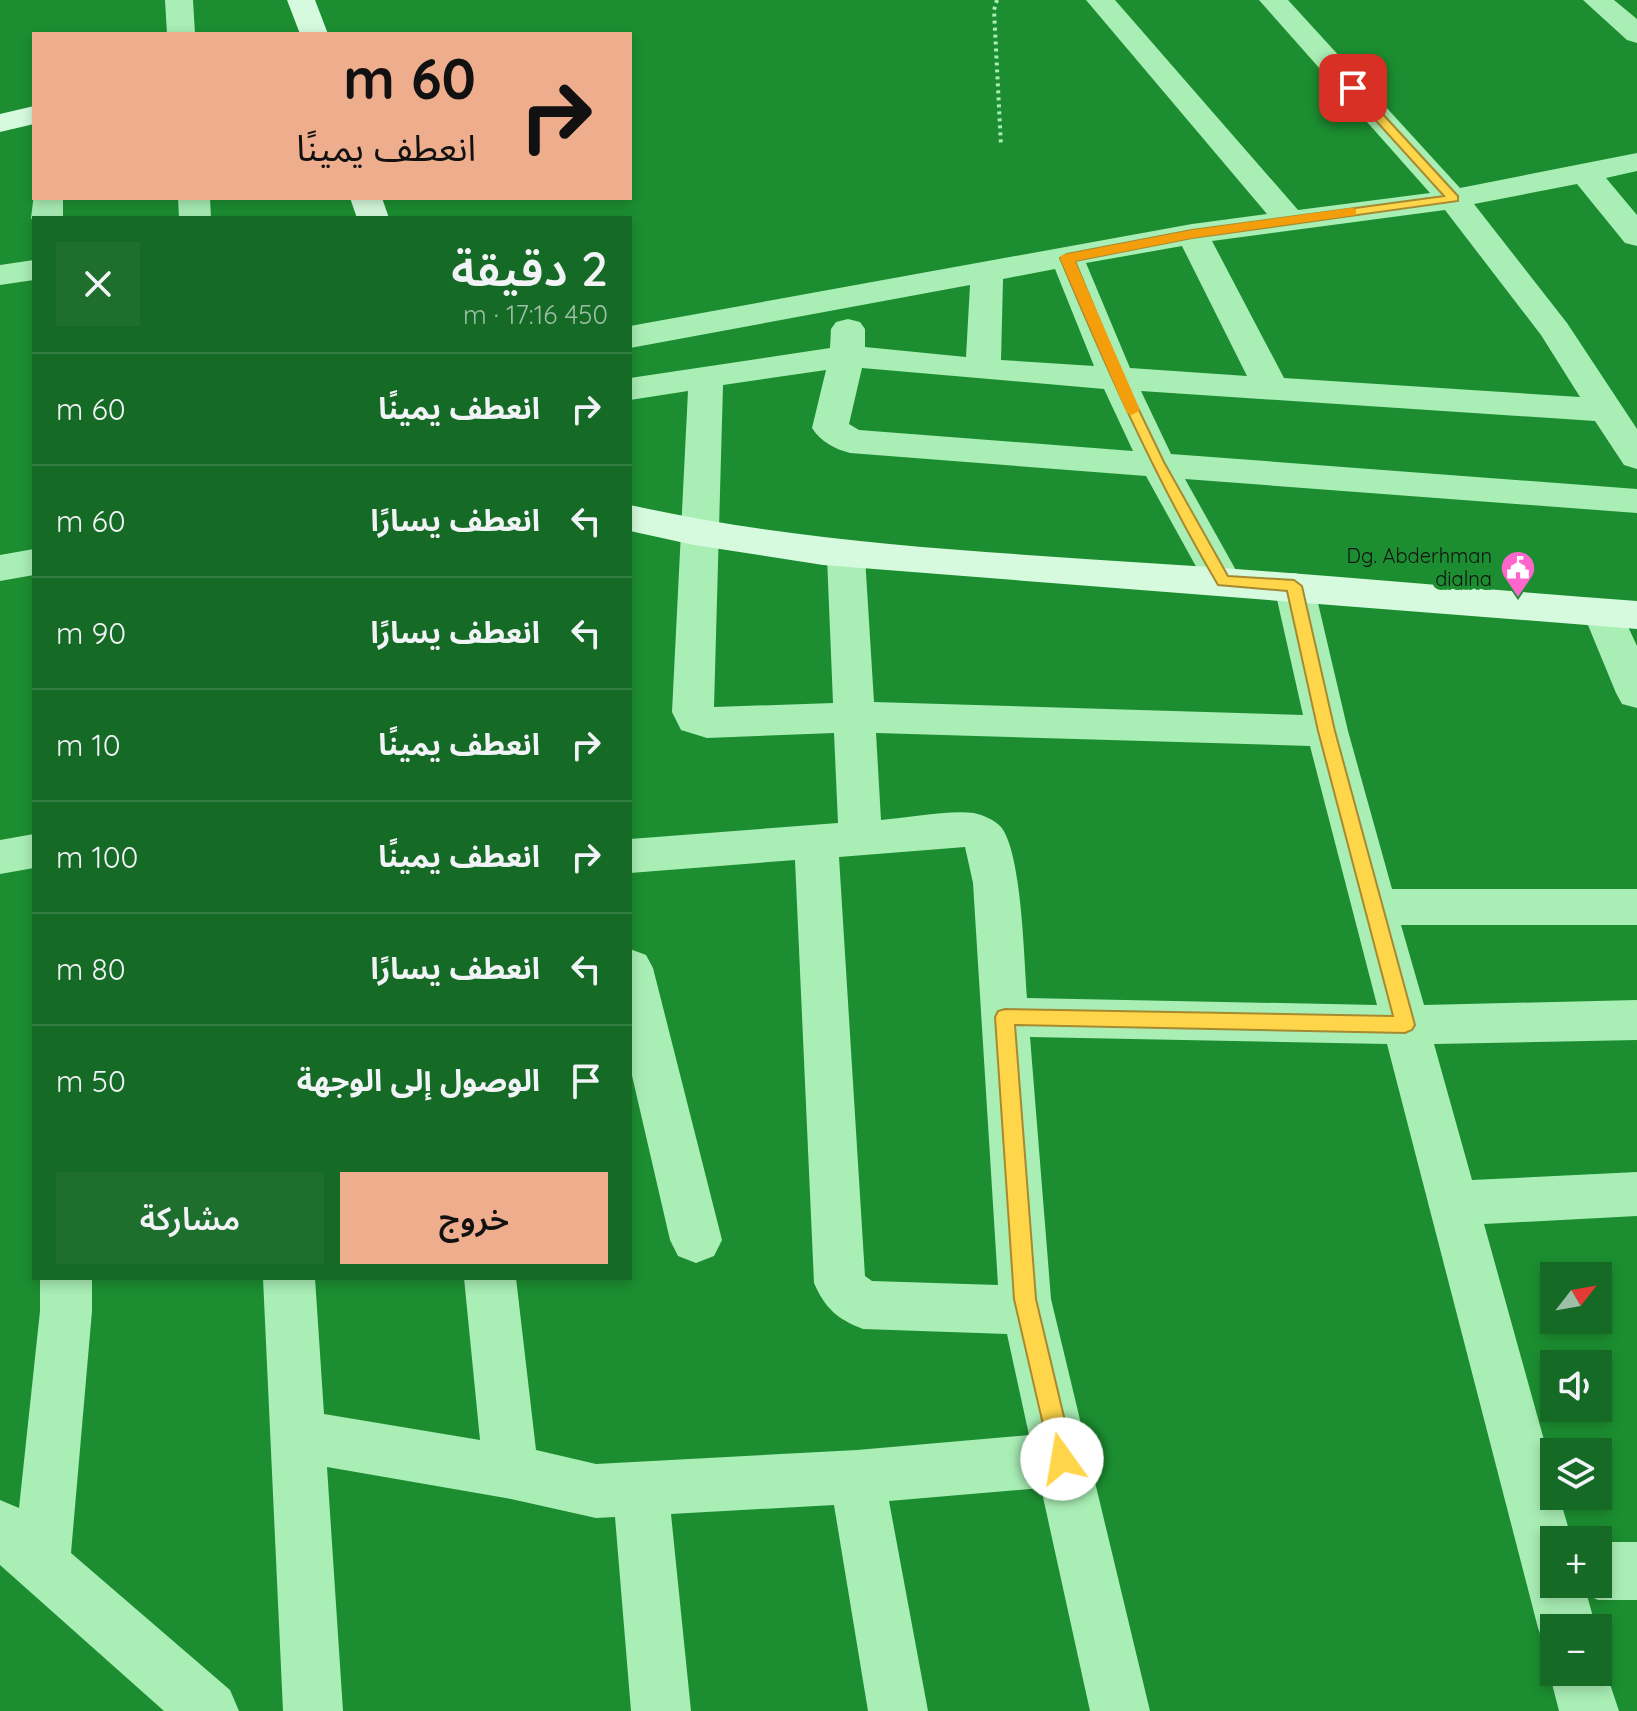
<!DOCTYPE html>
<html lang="ar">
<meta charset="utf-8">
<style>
body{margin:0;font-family:Quicksand,"Noto Sans Arabic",sans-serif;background:#1e6f2d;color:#f1f3f6;direction:rtl;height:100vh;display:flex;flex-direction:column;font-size:30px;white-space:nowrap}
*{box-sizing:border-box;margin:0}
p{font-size:26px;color:#9dbfa7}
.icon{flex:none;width:44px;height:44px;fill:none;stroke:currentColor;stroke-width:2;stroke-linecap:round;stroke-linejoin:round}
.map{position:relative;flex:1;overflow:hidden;direction:ltr}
.details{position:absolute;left:32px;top:216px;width:600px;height:1064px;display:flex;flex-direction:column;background:#156a25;border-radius:0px;box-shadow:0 4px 12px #0003;direction:rtl}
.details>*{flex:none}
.banner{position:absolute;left:32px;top:32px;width:600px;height:168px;border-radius:0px;box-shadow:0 4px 12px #0003;direction:rtl;background:#eead8d;color:#111;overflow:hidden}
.needle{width:52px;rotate:59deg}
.fabs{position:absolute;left:1540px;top:1262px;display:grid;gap:16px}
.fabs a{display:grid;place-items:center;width:72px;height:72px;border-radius:0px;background:#156a25;box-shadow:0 4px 12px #0003;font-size:40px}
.pin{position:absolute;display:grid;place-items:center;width:68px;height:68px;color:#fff;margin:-34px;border-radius:16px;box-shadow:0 4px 12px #0006}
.me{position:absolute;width:88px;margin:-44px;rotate:347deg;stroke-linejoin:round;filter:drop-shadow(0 0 6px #0008)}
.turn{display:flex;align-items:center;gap:28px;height:168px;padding:0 24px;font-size:36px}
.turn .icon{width:104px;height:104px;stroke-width:2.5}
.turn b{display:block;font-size:56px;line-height:68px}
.round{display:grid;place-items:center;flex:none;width:84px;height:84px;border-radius:0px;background:#1e6f2d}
.summary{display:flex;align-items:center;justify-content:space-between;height:136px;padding:0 24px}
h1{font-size:48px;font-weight:600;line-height:60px}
.action{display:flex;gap:16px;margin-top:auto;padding:16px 24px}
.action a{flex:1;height:92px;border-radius:0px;background:#eead8d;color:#111;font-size:32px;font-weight:600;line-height:92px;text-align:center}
.action a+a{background:#1e6f2d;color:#f1f3f6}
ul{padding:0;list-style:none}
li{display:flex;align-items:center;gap:24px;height:112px;padding:0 24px;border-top:2px solid #347d42}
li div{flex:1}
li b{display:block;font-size:30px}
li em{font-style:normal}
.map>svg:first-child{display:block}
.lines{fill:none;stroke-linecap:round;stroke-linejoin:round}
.path{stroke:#a9eeb5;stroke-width:4;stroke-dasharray:3 4;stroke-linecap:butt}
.street{fill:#a9eeb5;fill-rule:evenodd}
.secondary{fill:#d6fadd;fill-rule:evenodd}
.route{fill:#ffd54a;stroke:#a68a30;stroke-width:2}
.slow{fill:#f59e0b}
.labels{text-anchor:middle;stroke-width:8;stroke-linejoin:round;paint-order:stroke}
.poi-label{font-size:20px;fill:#111;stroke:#1c8e31;text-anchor:end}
</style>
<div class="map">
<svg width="1637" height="1711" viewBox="0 0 1637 1711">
<rect width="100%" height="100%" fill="#1c8e31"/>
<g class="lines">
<path class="path" d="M997,0L994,10L1001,146"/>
<path class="street" d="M165,0H193L195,34H167Z
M1086,0H1115L1298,210L1430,193L1259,0H1288L1460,188L1637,153V171L1606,178L1637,215V246L1625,243L1577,184L1474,204L1567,323L1637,429V469L1624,465L1595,421L1141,391L1171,454L1637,489V513L1185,479L1242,581L1237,590L1223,594L1209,590L1146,476L850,453C835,449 821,442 812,428L826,370L723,385L714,707L833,703L827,557L832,548L846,544L860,548L865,557L874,702L1303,715L1274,586L1280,576L1294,573L1308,576L1314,586L1348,731L1392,889H1637V925H1401L1424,1005L1637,1000V1040L1434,1044L1472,1180L1637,1172V1216L1484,1224L1554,1476V1496H1559L1572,1540H1554V1584H1598V1542H1637V1600H1598L1587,1595L1596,1628H1554V1652L1546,1649L1538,1628L1387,1044L1030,1037L1051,1299L1150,1711H1090L1041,1488L889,1501L928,1711H868L834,1505L671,1514L691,1711H631L615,1517L596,1518L511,1499L327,1467L343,1711H283L263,1278H315L324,1414L480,1440L464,1278H516L536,1450L596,1464L857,1450L1029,1435L1007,1334L863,1329C837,1319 825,1308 814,1283L795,860L630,873V839L838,823L834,733L707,738L681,730L672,712L688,391L630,400V378L830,348L831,329L836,322L848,319L860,322L865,329V347L966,357L970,285L630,348V326L1192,224L1267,214ZM1445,210L1541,335L1580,397L1284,378L1212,241ZM1182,246L1247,376L1130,368L1086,263ZM1055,269L1094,366L1001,360L1003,279ZM862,368L1104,389L1133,451L859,430L849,424ZM876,733L1310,746L1377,1005L1027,998C1024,961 1022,853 1001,827C995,820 983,815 974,813C947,810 908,818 881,820ZM965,847L973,883L998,1285L872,1281L865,1276L839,857Z
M1583,0H1614L1637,19V43L1627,40Z
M34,194V198H63V218H34V223L31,218Z
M178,198H210L211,218H179Z
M34,260V280L0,285V265Z
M34,549V575L0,581V555Z
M1603,599L1617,603L1637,646V708L1622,704L1616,693L1583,613L1589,603Z
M34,834V868L0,874V840Z
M630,949L646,955L653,968L722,1240L714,1256L696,1263L678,1256L670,1240L630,1067Z
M40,1278H92V1311L71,1553L230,1690L239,1711H164L0,1565V1500L19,1508L40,1311Z
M1599,1651L1619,1711H1559L1549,1672L1554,1659V1672H1598Z"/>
<path class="secondary" d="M287,0H315L328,34H300Z
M34,106V124L0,132V114Z
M350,198H382L389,218H357Z
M630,505C801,543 973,551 1147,563C1311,573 1474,589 1637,601V629L823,565L694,545L630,531Z"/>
</g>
<path class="route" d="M1353,85L1357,86L1458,196V201L1192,238L1075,261L1124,379L1164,462L1228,576L1294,580L1302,586L1335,731L1415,1025L1412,1030L1405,1033L1015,1025L1036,1299L1074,1459L1070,1467L1062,1470L1054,1467L1051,1459L1014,1299L995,1017L998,1011L1005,1009L1393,1016L1318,731L1287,591L1218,585C1156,480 1107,370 1060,258L1067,254L1192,230L1444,196L1349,91L1347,88Z"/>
<path class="slow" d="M1351,208L1356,209V215L1192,238L1075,261L1140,410L1132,415L1127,413L1060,258L1062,255L1192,230Z"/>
<defs>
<symbol id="civic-pin" viewBox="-11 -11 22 30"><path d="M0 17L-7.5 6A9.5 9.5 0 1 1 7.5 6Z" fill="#fe66cc" stroke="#1c8e31"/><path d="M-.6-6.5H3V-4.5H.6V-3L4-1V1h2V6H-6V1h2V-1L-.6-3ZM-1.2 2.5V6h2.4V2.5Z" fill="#fff"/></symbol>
</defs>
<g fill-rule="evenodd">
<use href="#civic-pin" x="1498" y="548" width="40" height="54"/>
</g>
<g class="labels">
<g class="poi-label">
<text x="1492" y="563">Dg. Abderhman<tspan x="1492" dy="23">dialna</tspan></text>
</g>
</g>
</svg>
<div class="fabs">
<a><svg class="needle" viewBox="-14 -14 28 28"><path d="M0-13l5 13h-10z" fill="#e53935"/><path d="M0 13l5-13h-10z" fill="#9dbfa7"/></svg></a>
<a><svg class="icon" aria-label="sound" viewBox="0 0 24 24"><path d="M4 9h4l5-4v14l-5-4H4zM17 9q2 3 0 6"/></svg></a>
<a><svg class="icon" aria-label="layers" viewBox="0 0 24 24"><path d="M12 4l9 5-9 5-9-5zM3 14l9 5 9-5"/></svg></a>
<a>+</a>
<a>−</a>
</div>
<div class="pin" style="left:1353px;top:88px;background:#d93025"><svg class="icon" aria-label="arrive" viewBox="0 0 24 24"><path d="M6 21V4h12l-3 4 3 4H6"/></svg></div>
<svg class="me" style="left:1062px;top:1459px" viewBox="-20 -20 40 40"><circle r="19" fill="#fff"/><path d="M0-13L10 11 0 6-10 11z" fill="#ffd54a"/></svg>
<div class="banner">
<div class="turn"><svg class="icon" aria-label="right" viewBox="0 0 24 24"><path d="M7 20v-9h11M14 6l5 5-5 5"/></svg><div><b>60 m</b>انعطف يمينًا</div></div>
</div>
<section class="details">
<div class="summary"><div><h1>2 دقيقة</h1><p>450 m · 17:16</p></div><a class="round"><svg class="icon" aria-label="close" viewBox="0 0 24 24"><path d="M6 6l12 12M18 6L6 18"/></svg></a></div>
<ul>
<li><svg class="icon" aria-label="right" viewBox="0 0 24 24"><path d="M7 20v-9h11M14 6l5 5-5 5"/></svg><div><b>انعطف يمينًا</b></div><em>60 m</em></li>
<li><svg class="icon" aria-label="left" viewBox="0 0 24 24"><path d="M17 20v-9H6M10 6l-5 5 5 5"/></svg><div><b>انعطف يسارًا</b></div><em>60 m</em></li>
<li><svg class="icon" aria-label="left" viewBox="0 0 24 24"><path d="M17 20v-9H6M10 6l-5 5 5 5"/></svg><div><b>انعطف يسارًا</b></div><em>90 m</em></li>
<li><svg class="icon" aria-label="right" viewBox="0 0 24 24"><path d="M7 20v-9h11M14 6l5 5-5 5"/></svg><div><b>انعطف يمينًا</b></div><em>10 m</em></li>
<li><svg class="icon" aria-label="right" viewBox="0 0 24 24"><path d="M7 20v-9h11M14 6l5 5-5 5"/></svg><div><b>انعطف يمينًا</b></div><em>100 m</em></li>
<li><svg class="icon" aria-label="left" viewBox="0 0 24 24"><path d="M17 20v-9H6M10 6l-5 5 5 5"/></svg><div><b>انعطف يسارًا</b></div><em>80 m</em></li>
<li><svg class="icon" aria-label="arrive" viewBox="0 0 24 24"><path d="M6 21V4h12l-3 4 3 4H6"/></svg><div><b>الوصول إلى الوجهة</b></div><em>50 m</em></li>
</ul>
<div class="action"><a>خروج</a><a>مشاركة</a></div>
</section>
</div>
